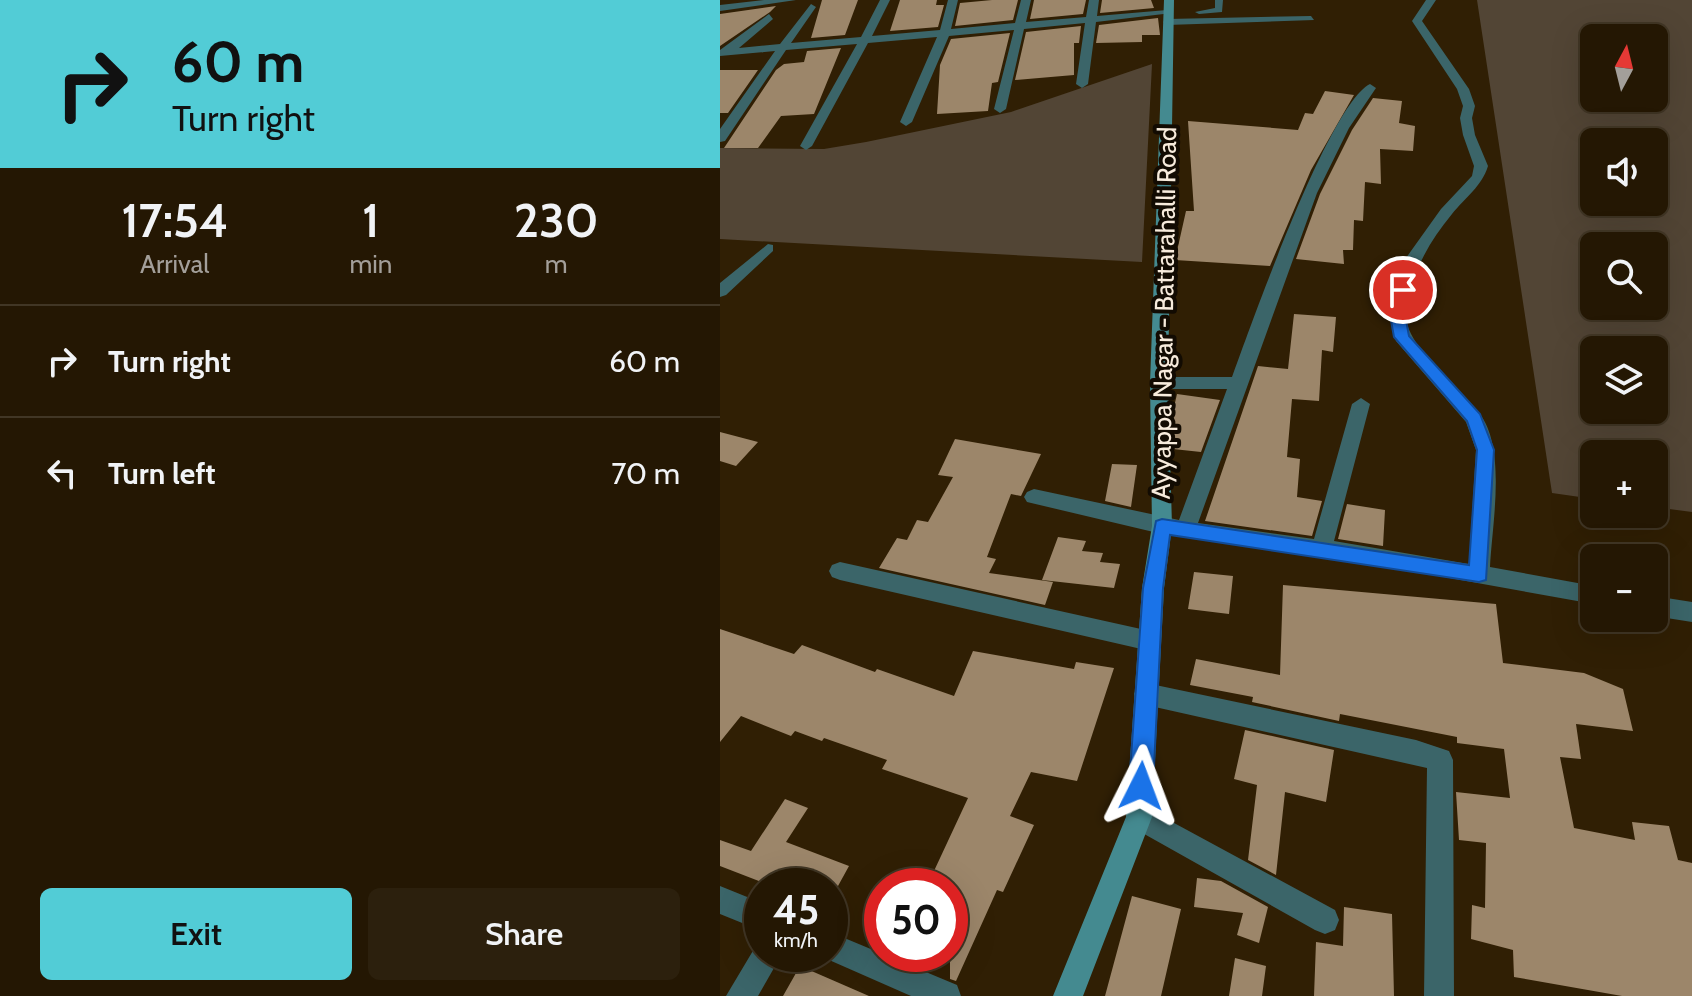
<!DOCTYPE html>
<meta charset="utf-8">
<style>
body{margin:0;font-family:Cabin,sans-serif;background:#2c200d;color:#f1f3f6;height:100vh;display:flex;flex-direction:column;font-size:30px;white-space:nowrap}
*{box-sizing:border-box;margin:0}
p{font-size:26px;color:#a39f9a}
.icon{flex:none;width:44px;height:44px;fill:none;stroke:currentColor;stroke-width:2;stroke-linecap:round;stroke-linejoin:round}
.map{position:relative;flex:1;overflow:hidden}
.panel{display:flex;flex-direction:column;background:#241703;width:720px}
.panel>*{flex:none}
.guide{background:#52ccd6;color:#111;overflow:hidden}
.needle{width:52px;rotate:7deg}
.buttons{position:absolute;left:860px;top:24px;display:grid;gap:16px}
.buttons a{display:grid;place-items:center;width:88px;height:88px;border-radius:12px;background:#241703;box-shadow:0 8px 32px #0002,0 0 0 2px #413625;font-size:40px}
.speed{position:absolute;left:24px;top:868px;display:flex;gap:16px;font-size:40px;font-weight:700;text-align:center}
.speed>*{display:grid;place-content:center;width:104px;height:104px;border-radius:50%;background:#241703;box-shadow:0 8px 32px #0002,0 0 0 2px #413625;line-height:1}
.speed small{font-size:20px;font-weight:400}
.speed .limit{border:12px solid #d22;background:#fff;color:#111}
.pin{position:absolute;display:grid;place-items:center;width:68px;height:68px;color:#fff;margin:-34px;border:4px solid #fff;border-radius:50%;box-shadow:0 2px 8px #0007}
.me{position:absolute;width:88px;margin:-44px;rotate:3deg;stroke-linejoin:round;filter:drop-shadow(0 0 6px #0008)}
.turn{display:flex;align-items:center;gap:28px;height:168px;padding:0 40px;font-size:36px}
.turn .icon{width:104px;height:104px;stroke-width:2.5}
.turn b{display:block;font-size:56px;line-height:68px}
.eta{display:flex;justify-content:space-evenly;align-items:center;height:136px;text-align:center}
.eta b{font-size:48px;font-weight:600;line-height:56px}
.button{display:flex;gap:16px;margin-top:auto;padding:16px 40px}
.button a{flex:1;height:92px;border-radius:12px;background:#52ccd6;color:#111;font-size:32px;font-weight:600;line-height:92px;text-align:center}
.button a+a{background:#2c200d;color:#f1f3f6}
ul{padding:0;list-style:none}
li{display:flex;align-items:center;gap:24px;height:112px;padding:0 40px;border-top:2px solid #413625}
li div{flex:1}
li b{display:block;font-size:30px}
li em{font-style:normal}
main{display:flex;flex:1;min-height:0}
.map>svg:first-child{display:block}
.green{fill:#524535;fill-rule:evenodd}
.building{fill:#9c866a}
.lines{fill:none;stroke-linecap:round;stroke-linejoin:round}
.lane{fill:#3b6569;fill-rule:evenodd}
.street{fill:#3b6569;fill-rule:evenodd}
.secondary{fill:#448a90;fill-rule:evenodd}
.route{fill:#1a73e8;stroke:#114b97;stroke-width:2}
.labels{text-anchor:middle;stroke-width:8;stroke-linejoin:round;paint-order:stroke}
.street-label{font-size:26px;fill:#f7ebdc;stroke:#120b02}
</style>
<main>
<section class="panel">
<div class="guide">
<div class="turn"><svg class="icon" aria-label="right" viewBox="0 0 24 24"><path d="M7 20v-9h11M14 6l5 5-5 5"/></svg><div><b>60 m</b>Turn right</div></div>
</div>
<div class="eta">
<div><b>17:54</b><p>Arrival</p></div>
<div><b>1</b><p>min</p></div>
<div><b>230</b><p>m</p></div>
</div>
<ul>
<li><svg class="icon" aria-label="right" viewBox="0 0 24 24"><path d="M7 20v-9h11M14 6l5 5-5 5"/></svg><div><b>Turn right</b></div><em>60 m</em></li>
<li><svg class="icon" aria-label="left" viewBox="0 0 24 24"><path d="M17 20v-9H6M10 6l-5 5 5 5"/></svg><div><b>Turn left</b></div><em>70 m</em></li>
</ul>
<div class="button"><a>Exit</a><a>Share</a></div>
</section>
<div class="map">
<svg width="972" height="996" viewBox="0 0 972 996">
<rect width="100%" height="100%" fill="#301f04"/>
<path class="green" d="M757,0H972V512L934,507V454H874V499L832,493ZM874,38H934V98H874ZM874,142H934V202H874ZM874,246H934V306H874ZM874,350H934V410H874Z
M432,64L422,262L0,239V148L104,149L146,142L291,112Z"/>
<path class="building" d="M102,0H138L125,35L91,38Z
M180,0H217L216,5H224L218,27L170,31Z
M272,0H298L293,20L235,26L240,3Z
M314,0H366L363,14L310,19Z
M382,0H431L434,8L380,13Z
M56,6L50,12L0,46V14Z
M438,18L440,35H422V42L376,43L379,25Z
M361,26L359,43H354V75L295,80L306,32Z
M290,33L278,82L272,83L268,111L217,114L220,65L231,39Z
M121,48L94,114L61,116L38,148H4L56,70L64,64L84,62L87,51Z
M0,70H38L8,113H0Z
M605,91L634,95L591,170L550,266L455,260L466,211H474L468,121L578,130L585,113L593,114Z
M653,98L682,101L679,123L695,126L693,151L660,149L661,184L645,182L643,221L634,220L633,250H623L624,264L576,259L600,194L632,130Z
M574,314L616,317L613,352L602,350L599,401L572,399L567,457L580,459L577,497L602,501L592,536L485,521L538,366L568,369Z
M457,394L500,400L481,452L453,449L452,416Z
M0,432L38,442L16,466L0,461Z
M235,439L321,454L301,496L291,494L267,557L276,559L269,573L333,582L325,605L159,568L177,538L187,540L197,520L208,522L233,477L218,475Z
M392,464L417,465L411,507L385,501Z
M627,504L665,510L663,546L618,539Z
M338,537L366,541L362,551L383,553L380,562L400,564L394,588L322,580Z
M474,572L513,576L509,614L468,609Z
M563,585L776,604L783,663L864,673L903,689L913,731L856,724L861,759L840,757L854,828L915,840L912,822L949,826L958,860L972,863V996H902L794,977L793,950L751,939L752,905L765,908L766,843L739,840L736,792L790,798L784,749L737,743V737L620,714L619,721L532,702L533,697L470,685L476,659L560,675Z
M0,629L74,654L82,645L155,672L157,669L234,696L253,651L354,669L356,662L394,668L357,781L311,772L290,816L314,825L283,892L277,890L236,981L230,979V886H207L248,798L162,769L167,760L104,738L102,741L75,731L71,736L21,716L0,742Z
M525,730L614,750L606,802L565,792L556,875L528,860L537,785L514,779Z
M65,799L88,808L66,842L129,866L118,886H52L0,866V840L31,851Z
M477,878L501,881L548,907L539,943L517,935L523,913L474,907Z
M412,896L461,909L441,996H385Z
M624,907L672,914L674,996H594L596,942L623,946Z
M515,958L546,966L542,996H509Z
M80,966L149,996H63Z"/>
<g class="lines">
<path class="lane" d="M495,0H503L502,12L479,14L475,12L495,8Z
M591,16L594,20L447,25L443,22L447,19Z"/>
<path class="street" d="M44,0H76L0,11V5Z
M160,0H170L152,36L220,30L228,0H238L231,29L295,23L301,0H311L306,22L366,17L369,0H379L377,16L447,10L452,13L376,22L368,84L362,88L356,84L365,23L304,29L286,109L280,113L274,109L294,30L229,36L192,122L186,126L180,122L217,37L148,43L92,146L86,150L80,146L137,44L66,50L5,141L0,142V129L55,51L0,56V50L49,14L53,19L19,48L60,44L91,4L96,7L71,43L141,37Z
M706,0H716L702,21L749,89L755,106L752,118L755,135L768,166C762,186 745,198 732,214C708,243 691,274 686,312C682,343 740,388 759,413C787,448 772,524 770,567L874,586V604L657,565L442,534L307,502L304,497L307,492L314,489L459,520L507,389H439L430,383L439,377H512C531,325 609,104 650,84L656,88L629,128L597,193L478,523L594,539L632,404L641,398L650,404L614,541L749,564L756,450L746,422L676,341L669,315L681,265L721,209L752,176L754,166L743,135L740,118L743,106L737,89L692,21Z
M48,244L53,245V251L6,295L0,297V283Z
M120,562L430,631L438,634L441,641L438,648L430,651L120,580L112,577L109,571L112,565Z
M934,596L972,602V622L934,616Z
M426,683L696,740L729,751L733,760L734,996H704L707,768L426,705L418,702L414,694L418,686Z
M419,804L615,910L619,920L615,930L605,934L595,930L410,826L406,817L410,808Z
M0,886L42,903V931L0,914Z
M110,932L237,985L241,996H191L100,956L110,954Z
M42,941V954H62L38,996H6L37,944Z"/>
<path class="secondary" d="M444,0H454L448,383L452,526L444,588L432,817L363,996H333L406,817L422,588L432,526L430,383Z"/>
</g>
<path class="route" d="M683,286L690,290L685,315L689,336L760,414L774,450L766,580L759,582L450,535L443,588L433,786L429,794L421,798L413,794L409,786L423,588L436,521L442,519L749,565L757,450L747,421L674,337L670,315L676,290Z"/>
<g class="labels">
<g class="street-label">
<text transform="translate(444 313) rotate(-89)" y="9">Ayyappa Nagar - Battarahalli Road</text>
</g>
</g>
</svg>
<div class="buttons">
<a><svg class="needle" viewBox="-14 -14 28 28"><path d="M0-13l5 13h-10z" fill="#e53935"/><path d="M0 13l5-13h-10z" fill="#a39f9a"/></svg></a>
<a><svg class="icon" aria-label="sound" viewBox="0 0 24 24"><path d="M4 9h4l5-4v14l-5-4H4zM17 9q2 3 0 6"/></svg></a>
<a><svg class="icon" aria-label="search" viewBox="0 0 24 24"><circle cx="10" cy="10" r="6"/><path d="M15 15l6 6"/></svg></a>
<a><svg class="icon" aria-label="layers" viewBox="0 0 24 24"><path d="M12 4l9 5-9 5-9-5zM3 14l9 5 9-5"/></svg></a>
<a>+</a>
<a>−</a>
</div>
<div class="speed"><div>45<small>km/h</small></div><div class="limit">50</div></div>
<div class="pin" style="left:683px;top:290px;background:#d93025"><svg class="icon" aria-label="arrive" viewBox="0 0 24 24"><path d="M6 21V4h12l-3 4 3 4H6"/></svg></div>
<svg class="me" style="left:421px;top:786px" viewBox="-20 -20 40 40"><path d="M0-17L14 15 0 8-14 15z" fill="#1a73e8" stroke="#fff" stroke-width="4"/></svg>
</div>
</main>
